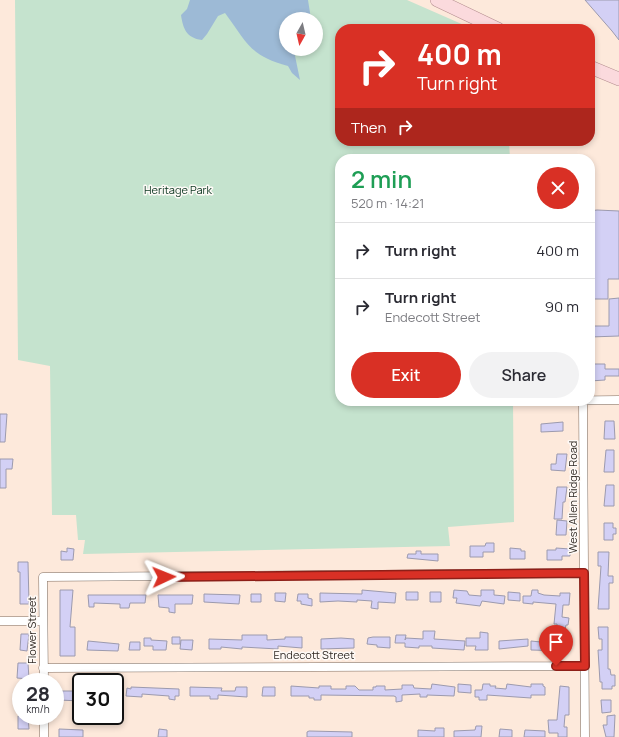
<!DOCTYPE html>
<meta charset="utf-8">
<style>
body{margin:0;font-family:Manrope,sans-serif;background:#f2f2f3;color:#2b2b33;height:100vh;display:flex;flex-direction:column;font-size:15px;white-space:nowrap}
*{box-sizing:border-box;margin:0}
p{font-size:13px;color:#7c7c81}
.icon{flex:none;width:22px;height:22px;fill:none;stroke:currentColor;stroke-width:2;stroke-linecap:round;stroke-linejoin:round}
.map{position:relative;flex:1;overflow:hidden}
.sheet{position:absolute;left:335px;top:154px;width:260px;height:252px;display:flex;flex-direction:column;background:#fff;border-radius:16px;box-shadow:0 2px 6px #0003}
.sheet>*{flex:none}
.hud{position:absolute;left:335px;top:24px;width:260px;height:122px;border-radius:16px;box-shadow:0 2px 6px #0003;background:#d93025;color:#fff;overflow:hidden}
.needle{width:26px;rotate:188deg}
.tools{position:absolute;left:279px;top:12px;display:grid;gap:8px}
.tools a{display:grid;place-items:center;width:44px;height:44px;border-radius:50%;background:#fff;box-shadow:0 2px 6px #0003;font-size:20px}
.speed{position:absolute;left:12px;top:673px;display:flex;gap:8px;font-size:20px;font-weight:700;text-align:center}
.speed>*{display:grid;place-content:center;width:52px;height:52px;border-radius:50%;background:#fff;box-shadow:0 2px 6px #0003;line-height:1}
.speed small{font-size:10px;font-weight:400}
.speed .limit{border:2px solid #111;border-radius:6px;background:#fff;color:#111}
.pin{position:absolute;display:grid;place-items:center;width:34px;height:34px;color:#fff;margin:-41px -17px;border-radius:50% 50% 50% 0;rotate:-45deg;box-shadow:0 0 4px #0007}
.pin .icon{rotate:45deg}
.me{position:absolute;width:44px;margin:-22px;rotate:88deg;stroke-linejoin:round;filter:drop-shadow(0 0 3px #0008)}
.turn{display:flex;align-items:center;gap:14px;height:84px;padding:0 16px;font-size:18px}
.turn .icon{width:52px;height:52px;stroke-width:2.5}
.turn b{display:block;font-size:28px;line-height:34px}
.then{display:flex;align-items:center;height:38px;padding:0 16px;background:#0003;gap:8px;font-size:15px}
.round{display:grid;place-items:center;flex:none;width:42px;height:42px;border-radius:21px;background:#f2f2f3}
.overview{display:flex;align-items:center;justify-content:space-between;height:68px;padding:0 16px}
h1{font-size:24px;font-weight:600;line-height:30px;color:#1e9e55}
.cta{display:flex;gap:8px;margin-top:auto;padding:8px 16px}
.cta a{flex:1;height:46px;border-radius:24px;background:#d93025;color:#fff;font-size:16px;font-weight:600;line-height:46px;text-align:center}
.cta a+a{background:#f2f2f3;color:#2b2b33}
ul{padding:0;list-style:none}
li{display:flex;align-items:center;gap:12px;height:56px;padding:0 16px;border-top:1px solid #e1e1e2}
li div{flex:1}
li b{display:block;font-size:15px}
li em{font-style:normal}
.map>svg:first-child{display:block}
.green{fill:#c5e3ce;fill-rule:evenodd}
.water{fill:#9dbad6}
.building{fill:#d3d0f5;stroke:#9c9aae}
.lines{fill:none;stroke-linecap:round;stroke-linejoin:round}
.street-casing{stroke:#7c6b5f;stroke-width:9}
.primary-casing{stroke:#b38c8e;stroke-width:14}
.street{stroke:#fff;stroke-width:8}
.primary{stroke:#fbdadd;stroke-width:13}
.route-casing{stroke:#8d1f18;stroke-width:10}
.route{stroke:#d93025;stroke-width:7}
.labels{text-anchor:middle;stroke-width:3;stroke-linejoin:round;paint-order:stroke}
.park-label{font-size:11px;fill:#07331c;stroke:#fefaf7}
.street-label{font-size:11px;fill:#312a24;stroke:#fefaf7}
</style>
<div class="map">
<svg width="619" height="737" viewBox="0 0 619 737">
<rect width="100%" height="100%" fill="#fde9db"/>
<path class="green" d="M15,0H407L473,29H340V141H509L510,159H340V401H513L514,522L448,527L450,546L83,554L85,540H78L76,515H52L50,366L18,360ZM286,19H316V49H286Z"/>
<path class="water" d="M190,0H308L311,19H286V49H295L294,51L300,80L292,73L288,66C249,55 248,44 225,13L218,16L207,34L202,40C186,38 183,28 181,15L187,9Z"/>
<path class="building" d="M585,0H619V40L612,31Z
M597,210L619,211V279H608V299H590V211Z
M619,298V336L590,337V326H609V299Z
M593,364H605V369H619V376H605V380L590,381V370H593Z
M0,414H7L5,442H0Z
M605,421H614L615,439H604Z
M563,422V431L541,432V424Z
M606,450H614V472H604Z
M557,454H567L565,471L551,470V464H556Z
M0,459H13L12,469H6V488H0Z
M606,485H614V506H604Z
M557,487H567L565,502H563L562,519H554Z
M557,520L567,521L566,535H556Z
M604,523H613V528H616V534H613V540H604Z
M486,543H494V552H483V557H470V546H485Z
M67,548L74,549L73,560H61V551L67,552Z
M510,548L521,549V551H525V559H510Z
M556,548L570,549V556H562V560H547V550H556Z
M416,551H421V554H438V561L407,558L408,554H416Z
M598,552H609L608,576H613V583H609V609H598L601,566H598Z
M18,562H28L29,604H20V572H18Z
M60,590H73L70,627H75V656H60Z
M362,590L396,593L395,603L378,602V609L371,608L372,601L357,600V602L338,601L320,602V593L362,594Z
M454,590L467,591L469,595L481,596V590H494V595L505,596L504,604L482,601L480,606L456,603L457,598H453Z
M532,590H538V593L544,595L560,596V593H570L569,605H563L562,617L569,618L568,625H566L565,630H557V624H554L556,604L533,602V604L523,603V596H531Z
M406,592H418V600H406Z
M430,592H441V602H430Z
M508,592L520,593V601L508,600Z
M275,593H286L285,602L275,601Z
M204,594L240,595L239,604L204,602Z
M251,594H261V602H251Z
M298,594H308V598L312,599V606L301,604V601H297Z
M88,595H146L145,603H130L129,608H120V604L94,603V607H89Z
M158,595H193L192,604H175V613L169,612V608L159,607Z
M598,627H608V669H610L611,675H615V686H612V689H602V682H600L598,650H602V639H599Z
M423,631H435L434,639L465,641L464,650L432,648V646H419V648L405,647V643H395L396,635H406L405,640L406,638L423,639Z
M480,632L488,633V650H475L476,646H466V638H480Z
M21,634H29L27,651L20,650Z
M242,635H267V640L285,639V637H302V648L278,646V649L242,647V649L221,647V649H209V639L242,640Z
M562,636L569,638L568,651L531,650V641L560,644Z
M172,637H180V644H172Z
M373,637H390V648L377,647V645L367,644L368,638Z
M144,638H151V640L167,641L166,650H153V646H144Z
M341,638L354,639V648L321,649V639Z
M528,639V646L499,649V641Z
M181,640H193L192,650L180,649Z
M88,641L119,644L118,651L87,650Z
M130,642H140V650H129Z
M18,663H28L29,679L17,678Z
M432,684L455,687L454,696L427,695V697H420V694L402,695V701L396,702V697L394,696L321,695V700H314V698H309V696H291V686L319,688V686H331V689H346V686H355L359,690H373V687H376V686H385V690L402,689V685H413L414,688L431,689Z
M458,684L471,685V693L458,692Z
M483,684H490V686H496L495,688L506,689L507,684L531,687V684H543V686L545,687V695H531V698L487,695V700H479V697H475V690H482Z
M560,686L569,687V715H565L564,727H567V737H558V733H549L548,720H557Z
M131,687L179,689V696H175V700L169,699V696L142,694V697L126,696L127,688L131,689Z
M190,687L222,688L221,691H235L236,687H247V697L218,695V699H210V696H190Z
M263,687H275V696H262Z
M59,691H81V701L59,700Z
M601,700H611V712L602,713Z
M615,715L614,737H606L603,725H607V716Z
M18,716H28L29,729H18Z
M476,726H482L481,737H454V731L475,730Z
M435,728H444V737H418V730L435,731Z
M59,729L83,730V737H59Z
M159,729L167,730V737H158Z
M500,729L512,730V737H499Z
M525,730L545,731V737H524Z
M309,731L352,732V737H307V732Z"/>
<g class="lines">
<defs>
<path id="street" d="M527,401L619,400
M583,402L585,737
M0,621H43
M43,668L585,666
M44,682L43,577L584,573
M44,716V737"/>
<path id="primary" d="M437,0L498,29
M590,67L619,79"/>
</defs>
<use href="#street" class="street-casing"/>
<use href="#primary" class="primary-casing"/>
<use href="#street" class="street"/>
<use href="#primary" class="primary"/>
</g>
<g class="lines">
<defs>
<path id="route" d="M164,577L584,573L585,666H556"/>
</defs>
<use href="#route" class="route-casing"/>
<use href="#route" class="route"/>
</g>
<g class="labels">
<g class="park-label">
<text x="178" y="194">Heritage Park</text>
</g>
<g class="street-label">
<text transform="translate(573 497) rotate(-90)" y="4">West Allen Ridge Road</text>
<text transform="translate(32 630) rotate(-90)" y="4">Flower Street</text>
<text x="314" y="659">Endecott Street</text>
</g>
</g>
</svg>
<div class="tools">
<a><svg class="needle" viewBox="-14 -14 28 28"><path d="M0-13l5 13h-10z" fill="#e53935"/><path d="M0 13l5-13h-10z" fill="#7c7c81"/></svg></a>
</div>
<div class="speed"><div>28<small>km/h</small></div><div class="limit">30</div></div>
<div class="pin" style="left:556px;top:666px;background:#d93025"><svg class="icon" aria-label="arrive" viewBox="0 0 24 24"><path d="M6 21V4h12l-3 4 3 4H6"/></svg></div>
<svg class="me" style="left:164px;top:577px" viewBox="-20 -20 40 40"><path d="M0-17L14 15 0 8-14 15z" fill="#d93025" stroke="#fff" stroke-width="4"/></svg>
<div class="hud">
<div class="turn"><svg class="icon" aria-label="right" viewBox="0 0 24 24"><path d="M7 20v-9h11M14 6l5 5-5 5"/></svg><div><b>400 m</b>Turn right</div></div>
<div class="then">Then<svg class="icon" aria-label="right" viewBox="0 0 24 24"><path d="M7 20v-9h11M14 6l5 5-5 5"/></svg></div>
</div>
<section class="sheet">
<div class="overview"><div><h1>2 min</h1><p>520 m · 14:21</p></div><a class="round" style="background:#d93025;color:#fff"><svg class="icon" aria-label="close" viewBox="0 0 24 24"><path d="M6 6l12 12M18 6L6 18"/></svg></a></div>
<ul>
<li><svg class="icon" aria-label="right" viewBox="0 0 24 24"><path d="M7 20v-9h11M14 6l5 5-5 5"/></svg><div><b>Turn right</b></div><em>400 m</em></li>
<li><svg class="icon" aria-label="right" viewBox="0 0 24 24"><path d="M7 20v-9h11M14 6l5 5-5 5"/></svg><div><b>Turn right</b><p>Endecott Street</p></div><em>90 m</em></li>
</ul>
<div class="cta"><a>Exit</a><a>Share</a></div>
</section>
</div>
